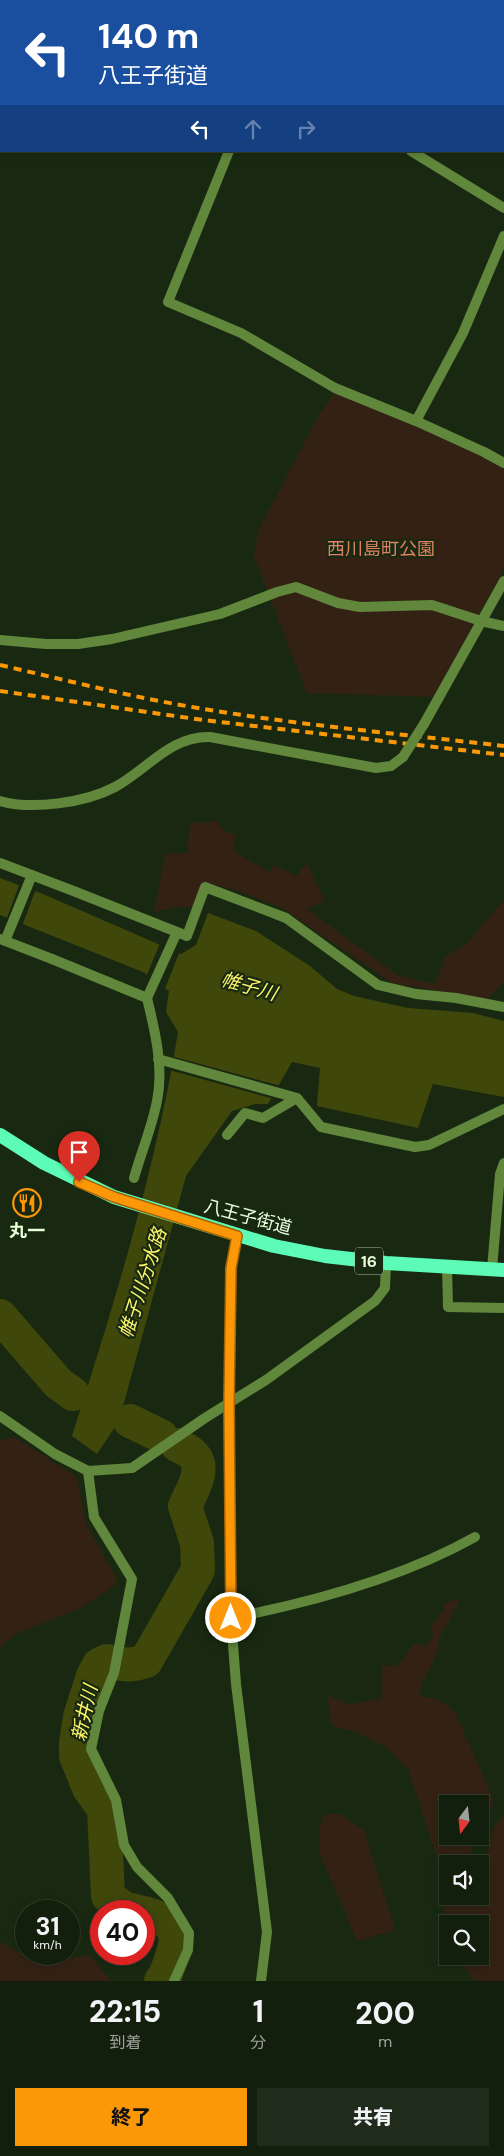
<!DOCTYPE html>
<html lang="ja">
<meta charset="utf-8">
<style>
body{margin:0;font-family:"DM Sans","Noto Sans JP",sans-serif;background:#202c1b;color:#f1f3f6;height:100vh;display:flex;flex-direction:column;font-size:19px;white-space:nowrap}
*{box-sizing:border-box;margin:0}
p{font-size:16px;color:#9da29d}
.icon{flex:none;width:28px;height:28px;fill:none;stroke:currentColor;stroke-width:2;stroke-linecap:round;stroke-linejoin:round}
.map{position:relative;height:1981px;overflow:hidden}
.side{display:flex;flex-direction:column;background:#131f0d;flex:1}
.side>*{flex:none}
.hud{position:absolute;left:0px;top:0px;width:505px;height:152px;box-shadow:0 2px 8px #0003,0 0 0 1px #323d2e;background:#1a4fa0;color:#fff;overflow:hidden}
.needle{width:32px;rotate:195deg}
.tools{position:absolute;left:439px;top:1795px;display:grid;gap:10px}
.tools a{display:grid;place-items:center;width:50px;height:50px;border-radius:0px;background:#131f0d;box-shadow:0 2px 8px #0003,0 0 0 1px #323d2e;font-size:25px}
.speed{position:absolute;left:15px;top:1900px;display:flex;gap:10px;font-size:25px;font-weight:700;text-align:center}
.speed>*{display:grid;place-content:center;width:65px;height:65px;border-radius:50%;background:#131f0d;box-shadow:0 2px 8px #0003,0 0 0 1px #323d2e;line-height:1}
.speed small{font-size:12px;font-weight:400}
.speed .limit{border:8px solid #d22;background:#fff;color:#111}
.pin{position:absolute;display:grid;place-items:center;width:42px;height:42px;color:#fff;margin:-51px -21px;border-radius:50% 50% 50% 0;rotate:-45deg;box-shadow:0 0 5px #0007}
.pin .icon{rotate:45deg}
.me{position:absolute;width:55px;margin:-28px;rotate:0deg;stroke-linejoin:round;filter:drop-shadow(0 0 4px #0008)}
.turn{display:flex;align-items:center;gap:18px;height:105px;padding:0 15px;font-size:22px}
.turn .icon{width:65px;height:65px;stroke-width:2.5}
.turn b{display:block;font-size:35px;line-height:42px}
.lanes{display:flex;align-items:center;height:48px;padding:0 15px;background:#0003;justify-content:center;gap:25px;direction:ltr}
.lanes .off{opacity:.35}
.eta{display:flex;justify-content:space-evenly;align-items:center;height:85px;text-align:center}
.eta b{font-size:30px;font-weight:800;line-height:35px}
.button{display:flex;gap:10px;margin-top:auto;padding:10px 15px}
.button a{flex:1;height:58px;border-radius:0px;background:#fc9808;color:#111;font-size:20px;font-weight:800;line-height:58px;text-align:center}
.button a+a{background:#202c1b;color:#f1f3f6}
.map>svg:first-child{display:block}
.green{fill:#332214}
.water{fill:#40470b}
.pier{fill:#192911}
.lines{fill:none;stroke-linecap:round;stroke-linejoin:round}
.river{stroke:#40470b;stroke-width:34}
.pedestrian{stroke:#60873c;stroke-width:10}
.minor{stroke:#60873c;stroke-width:10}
.tertiary{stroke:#60873c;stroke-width:10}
.trunk{stroke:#5cfcb8;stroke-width:14}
.rail{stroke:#fc9808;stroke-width:4;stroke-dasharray:8 6;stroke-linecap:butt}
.minor-bridge{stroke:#60873c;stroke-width:10}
.route-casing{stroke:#a46305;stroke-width:12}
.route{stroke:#fc9808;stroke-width:9}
.labels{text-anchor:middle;stroke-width:4.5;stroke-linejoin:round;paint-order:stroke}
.shield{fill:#192911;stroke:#aabf9d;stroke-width:1}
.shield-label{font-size:16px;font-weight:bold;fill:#e8ffd9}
.park-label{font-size:18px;fill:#df8264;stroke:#192911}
.street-label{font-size:18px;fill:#e8ffd9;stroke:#192911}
.poi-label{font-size:18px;font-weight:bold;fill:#e8ffd9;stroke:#192911}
.water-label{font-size:19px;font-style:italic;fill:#fdf669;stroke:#192911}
</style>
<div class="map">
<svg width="504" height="1981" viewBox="0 0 504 1981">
<rect width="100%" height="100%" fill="#192911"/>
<path class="green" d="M335,391L483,456L504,469V569L433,697L307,693L254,557L258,531L318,417Z
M217,821L224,831L236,835L234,852L270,872L274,865L296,876L307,863L325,901L307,909L399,976L435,984L446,956L466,944L504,900V982L487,999L392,983L282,908L230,888L204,882L194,907H176L154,912L166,853H187L190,823Z
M14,1437L75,1476L78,1482L86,1524L117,1579L114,1586L79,1609L16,1634L0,1648V1441Z
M461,1598L437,1643L440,1646L421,1686L419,1695L438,1700L454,1710L494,1801L480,1832V1804H448V1836H478L468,1858L470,1864H448L447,1888L408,1769L386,1747L359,1733L332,1726L327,1695L348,1704L382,1699V1666L398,1665L414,1644L427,1645L433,1637L431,1624L438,1621L437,1615L445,1611L443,1604Z
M325,1814H339L364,1830L395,1930L357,1941L320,1854V1826Z
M504,1816V1981H474L458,1956H480V1924H447L441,1899L447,1892L448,1896H480V1870L487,1869C488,1850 488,1829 504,1816Z
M0,1942L39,1962L90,1955L111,1981H0Z"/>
<path class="water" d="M0,878L43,894L181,954L196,945L208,913L256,931L310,966L337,989L354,996L408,1008L473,1013L504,1021V1097L433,1084L418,1128L317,1106L320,1068L292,1062L268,1104H255L232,1111L186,1176L119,1421L97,1454L72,1436C114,1304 156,1169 178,1032L166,1012L169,991L143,972L0,915Z"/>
<path class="pier" d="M20,883L36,889L22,926L6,920Z
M160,943L180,951L164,991L146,977Z
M171,1056L281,1086L274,1099L169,1070Z"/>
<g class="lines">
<path class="river" d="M0,1316L58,1383L73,1394
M130,1421L161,1436
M136,1911L123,1908L108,1896L104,1809L89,1788L76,1756V1743L80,1717L93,1676L99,1665L107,1661C122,1665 131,1666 146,1661L198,1570L197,1543L185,1506C191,1493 206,1469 194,1456C191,1451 182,1448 177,1445
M144,1913C189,1924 176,1945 164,1979L161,1981"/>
<path class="pedestrian" d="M76,892L187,936L205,887L286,918L378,985L416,994L456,998L504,1007
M52,959L147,998C155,1031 164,1068 157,1101C152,1127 141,1153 134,1178
M147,998L177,932
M158,1059L297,1098L321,1127L415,1147L429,1145L504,1109
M227,1135L245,1113L263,1118L297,1098"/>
<path class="minor" d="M296,1L297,0
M229,151L168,302L241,333L335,388L416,421L484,452L504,463
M411,151L504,208
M416,421L463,333L504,236
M0,640L46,644H78L112,639L220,614L277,592L296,587L338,603L360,607L432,605L481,621L504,626
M424,724L504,581
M0,801C32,810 85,803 115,787C148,769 170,736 210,737L376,768L391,766L403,757
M0,863L76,892
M0,939L52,959
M5,941L32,875
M447,1267L448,1307L504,1308
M492,1269L500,1174L504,1163
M0,1416L55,1454L88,1471L132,1468L205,1418L266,1380L375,1301L385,1288L386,1263
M88,1471L94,1517L132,1579L114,1673L99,1711L91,1749L116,1800L124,1845L137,1867L168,1898L189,1933L188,1950L174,1981
M231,1618C313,1602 402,1578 475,1537"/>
<path class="tertiary" d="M237,1236L231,1268L229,1403L231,1618L236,1684L267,1932L261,1981"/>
<path class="trunk" d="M0,1135L44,1163L114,1197L274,1246L325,1256L386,1263L504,1270"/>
<path class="rail" d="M0,665C48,676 96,688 144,698C262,722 384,732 504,746
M0,691L203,720L504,755"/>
<path class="minor-bridge" d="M403,757L424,724"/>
</g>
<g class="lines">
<defs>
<path id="route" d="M79,1182L114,1197L237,1236L231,1268L229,1404L231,1618"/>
</defs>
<use href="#route" class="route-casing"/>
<use href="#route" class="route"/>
</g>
<defs>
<symbol id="restaurant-ring" viewBox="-11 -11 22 22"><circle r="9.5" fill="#192911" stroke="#fc9808" stroke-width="1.5"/><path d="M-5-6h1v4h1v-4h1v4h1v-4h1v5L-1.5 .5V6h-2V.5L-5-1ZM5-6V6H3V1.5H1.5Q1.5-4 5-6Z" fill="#fc9808"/></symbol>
</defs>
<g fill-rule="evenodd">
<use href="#restaurant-ring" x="11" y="1187" width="32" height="32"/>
</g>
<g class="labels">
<rect class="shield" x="355" y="1247.5" width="28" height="27" rx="4"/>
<g class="shield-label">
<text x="369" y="1267">16</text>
</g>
<g class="park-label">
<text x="381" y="555">西川島町公園</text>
</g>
<g class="street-label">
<text transform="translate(248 1217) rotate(15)" y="6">八王子街道</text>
</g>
<g class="poi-label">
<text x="27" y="1237">丸一</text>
</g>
<g class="water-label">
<text transform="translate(249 986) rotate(16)" y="7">帷子川</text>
<text transform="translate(142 1283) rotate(-72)" y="7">帷子川分水路</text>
<text transform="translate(84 1713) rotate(-77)" y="7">新井川</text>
</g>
</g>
</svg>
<div class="tools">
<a><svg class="needle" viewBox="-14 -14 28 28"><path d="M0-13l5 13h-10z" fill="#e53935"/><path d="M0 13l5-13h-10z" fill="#9da29d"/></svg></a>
<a><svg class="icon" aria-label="sound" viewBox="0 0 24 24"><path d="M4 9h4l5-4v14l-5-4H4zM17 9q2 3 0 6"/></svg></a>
<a><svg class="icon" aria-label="search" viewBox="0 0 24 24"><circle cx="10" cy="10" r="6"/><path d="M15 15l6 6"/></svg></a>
</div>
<div class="speed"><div>31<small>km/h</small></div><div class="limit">40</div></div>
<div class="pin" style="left:79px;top:1182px;background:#d93025"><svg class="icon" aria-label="arrive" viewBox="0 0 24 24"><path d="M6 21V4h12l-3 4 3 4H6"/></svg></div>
<svg class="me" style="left:231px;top:1618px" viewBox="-20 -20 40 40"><circle r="17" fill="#fc9808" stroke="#fff" stroke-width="3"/><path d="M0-11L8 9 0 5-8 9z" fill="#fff"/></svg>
<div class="hud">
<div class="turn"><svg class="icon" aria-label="left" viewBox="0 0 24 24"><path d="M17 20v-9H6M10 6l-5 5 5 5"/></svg><div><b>140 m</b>八王子街道</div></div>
<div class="lanes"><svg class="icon" aria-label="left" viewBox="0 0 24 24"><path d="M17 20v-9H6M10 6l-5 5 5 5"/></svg><svg class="icon off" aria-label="ahead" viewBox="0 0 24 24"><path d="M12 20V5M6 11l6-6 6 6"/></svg><svg class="icon off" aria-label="right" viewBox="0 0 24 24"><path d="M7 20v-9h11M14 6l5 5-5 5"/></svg></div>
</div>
</div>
<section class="side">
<div class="eta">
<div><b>22:15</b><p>到着</p></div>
<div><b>1</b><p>分</p></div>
<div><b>200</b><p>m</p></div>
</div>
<div class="button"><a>終了</a><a>共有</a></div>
</section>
